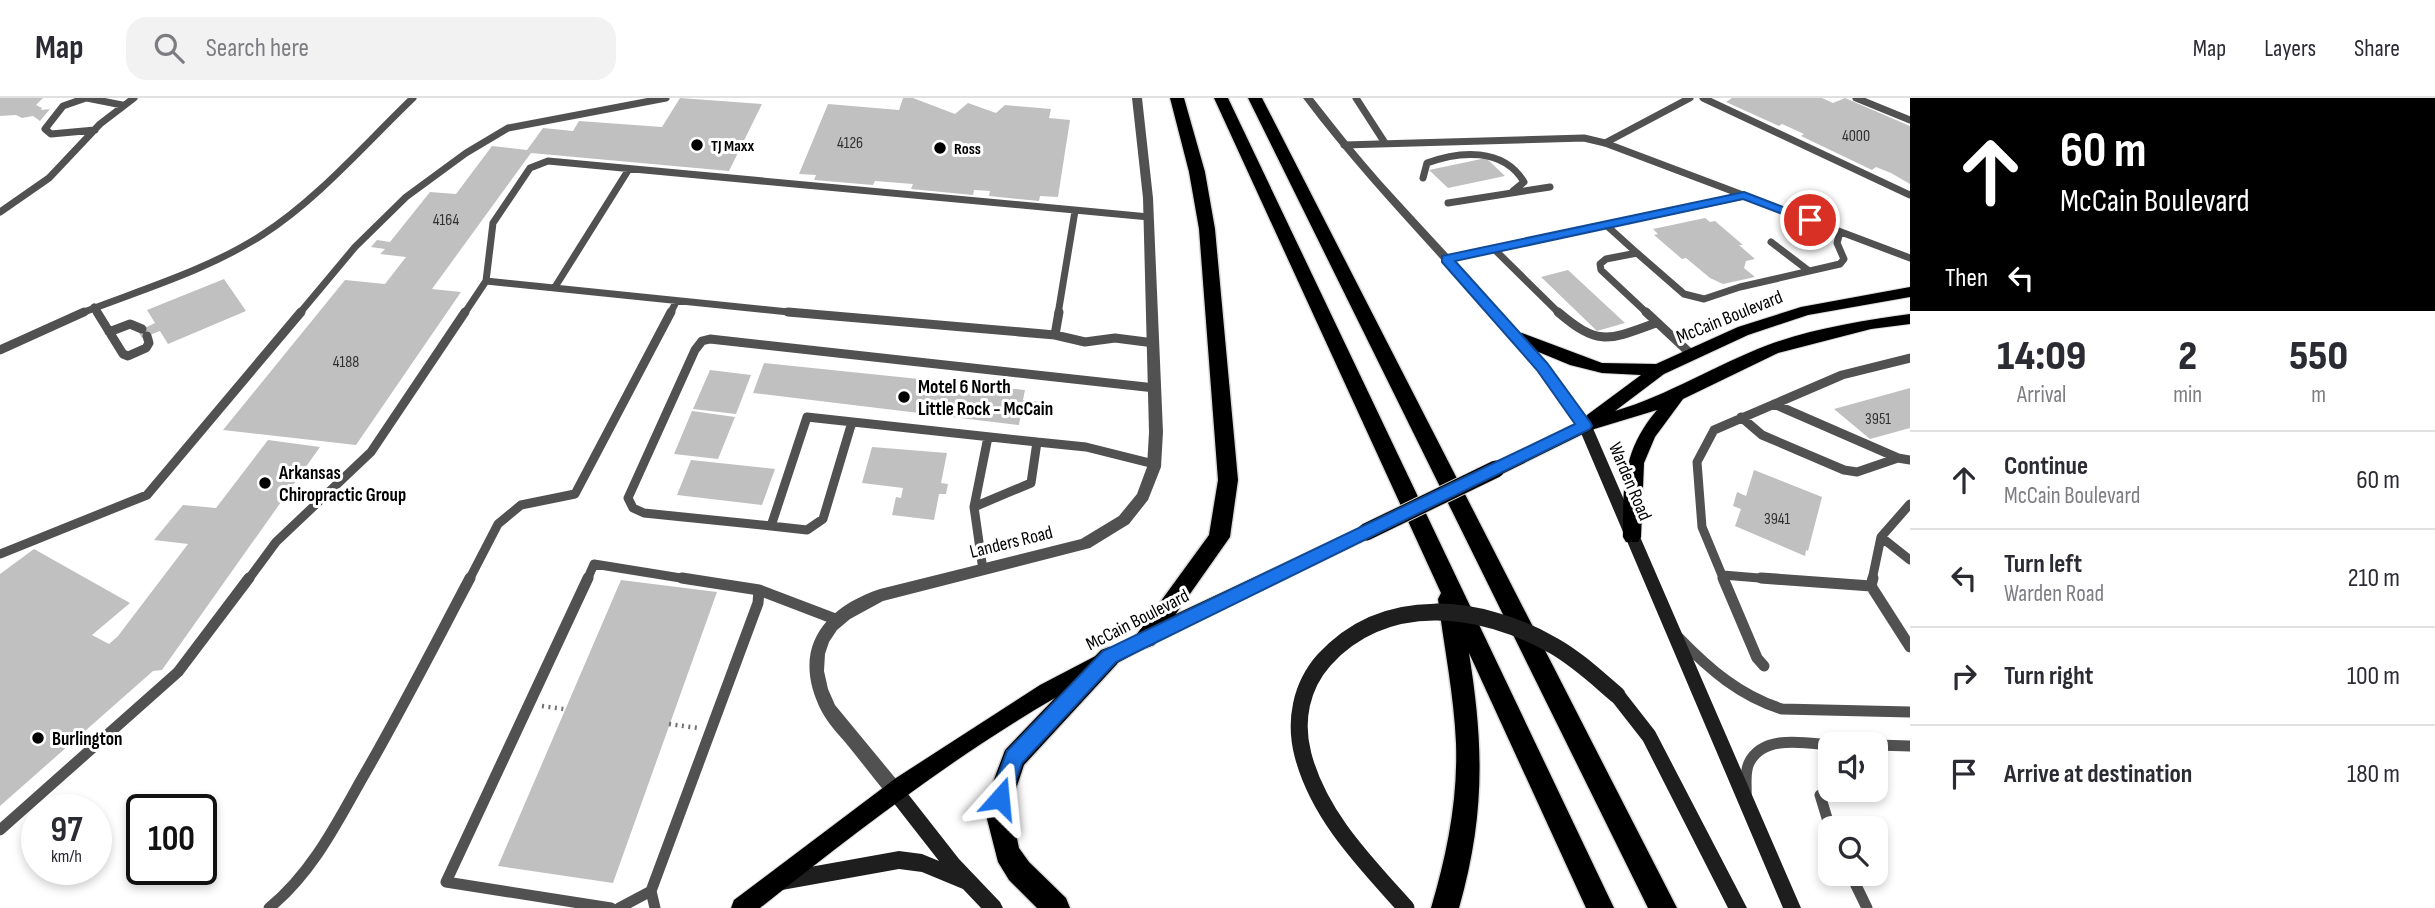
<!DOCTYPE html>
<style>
body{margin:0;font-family:"Sofia Sans Condensed",sans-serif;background:#f2f2f3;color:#2b2b33;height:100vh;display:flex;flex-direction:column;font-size:26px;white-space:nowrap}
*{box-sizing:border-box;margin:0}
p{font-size:23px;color:#7c7c81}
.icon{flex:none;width:38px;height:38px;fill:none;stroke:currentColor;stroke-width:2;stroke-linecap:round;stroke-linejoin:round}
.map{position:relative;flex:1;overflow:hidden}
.details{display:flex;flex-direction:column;background:#fff;width:525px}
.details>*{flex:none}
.top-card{background:#000;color:#fff;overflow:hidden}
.controls{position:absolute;left:1818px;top:634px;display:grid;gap:14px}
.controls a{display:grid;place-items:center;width:70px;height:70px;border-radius:14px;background:#fff;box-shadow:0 4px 10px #0003;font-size:35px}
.speed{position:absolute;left:21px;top:696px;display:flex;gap:14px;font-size:35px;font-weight:700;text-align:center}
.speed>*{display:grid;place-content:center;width:91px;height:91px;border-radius:50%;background:#fff;box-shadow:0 4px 10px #0003;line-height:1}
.speed small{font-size:18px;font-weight:400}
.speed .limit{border:4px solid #111;border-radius:10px;background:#fff;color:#111}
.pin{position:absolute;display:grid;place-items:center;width:60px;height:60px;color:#fff;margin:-30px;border:4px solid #fff;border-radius:50%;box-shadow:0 2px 7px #0007}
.me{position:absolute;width:77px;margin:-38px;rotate:18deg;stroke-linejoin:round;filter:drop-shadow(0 0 5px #0008)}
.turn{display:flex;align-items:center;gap:24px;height:147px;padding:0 35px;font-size:32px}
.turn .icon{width:91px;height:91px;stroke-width:2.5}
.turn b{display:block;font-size:49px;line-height:60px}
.then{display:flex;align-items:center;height:66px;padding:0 35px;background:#0003;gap:14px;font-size:26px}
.eta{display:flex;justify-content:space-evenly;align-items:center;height:119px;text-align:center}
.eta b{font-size:42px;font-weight:800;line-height:49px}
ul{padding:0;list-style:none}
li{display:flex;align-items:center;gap:21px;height:98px;padding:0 35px;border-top:2px solid #e1e1e2}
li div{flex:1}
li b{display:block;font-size:26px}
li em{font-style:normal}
header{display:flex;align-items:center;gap:42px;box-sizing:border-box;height:98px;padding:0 35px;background:#fff;border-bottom:2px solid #e1e1e2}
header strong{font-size:33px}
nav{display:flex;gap:38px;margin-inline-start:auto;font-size:24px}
.search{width:490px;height:63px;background:#f2f2f3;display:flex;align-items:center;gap:18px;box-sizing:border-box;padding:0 24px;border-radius:21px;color:#7c7c81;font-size:26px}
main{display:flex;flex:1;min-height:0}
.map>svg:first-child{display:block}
.building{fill:#c0c0c0}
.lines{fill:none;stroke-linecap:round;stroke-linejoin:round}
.primary-casing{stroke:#dbdbdb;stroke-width:2}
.motorway-casing{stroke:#dbdbdb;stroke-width:3}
.path{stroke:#737373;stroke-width:4.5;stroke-dasharray:2 4.5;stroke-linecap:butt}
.service-far2{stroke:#515151;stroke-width:7}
.service-far1{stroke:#515151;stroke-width:9}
.service{stroke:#515151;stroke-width:11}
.minor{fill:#515151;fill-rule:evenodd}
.tertiary{fill:#515151;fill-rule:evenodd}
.secondary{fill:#1e1e1e;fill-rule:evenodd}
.primary{fill:#000;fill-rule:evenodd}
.motorway{fill:#000;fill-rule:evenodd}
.primary-bridge-casing{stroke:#dbdbdb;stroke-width:19;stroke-linecap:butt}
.secondary-bridge{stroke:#1e1e1e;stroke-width:17}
.primary-bridge{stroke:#000;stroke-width:17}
.route{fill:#1a73e8;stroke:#114b97;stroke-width:2}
.poi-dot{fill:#000;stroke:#fff;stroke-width:2.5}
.labels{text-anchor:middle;stroke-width:6;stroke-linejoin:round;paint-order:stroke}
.number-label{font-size:16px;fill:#303030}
.far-poi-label{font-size:16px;font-weight:bold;fill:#000;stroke:#fff;text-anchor:start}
.street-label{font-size:19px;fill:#000;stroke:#fff}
.poi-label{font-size:19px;font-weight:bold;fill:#000;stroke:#fff;text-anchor:start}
</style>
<header>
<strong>Map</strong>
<div class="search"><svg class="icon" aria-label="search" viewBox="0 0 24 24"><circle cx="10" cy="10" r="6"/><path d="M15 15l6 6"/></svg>Search here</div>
<nav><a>Map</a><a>Layers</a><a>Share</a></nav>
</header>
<main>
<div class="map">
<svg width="1910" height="810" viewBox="0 0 1910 810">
<rect width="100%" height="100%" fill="#fff"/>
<path class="building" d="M0,0H43L36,7L42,10L41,12L50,11L40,23L33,18L22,20L16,17L0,18Z
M680,0L762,6L729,73L531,55L432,191L461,194L356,347L223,332L345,182L385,186L406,159L380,156L385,151L371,149L377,142L390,144L430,94L456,96L492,48L527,52L543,30L573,33L579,23L662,29Z
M903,0H913L955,16L968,5L996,15L1005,7L1051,11L1049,20L1070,22L1058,99L1040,98L1039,103L989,98L990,93L974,92L973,97L911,91L913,86L875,83L873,87L814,82L816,77L799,76L828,6L899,12Z
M1732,0H1822L1833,5L1845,0L1910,28V86L1891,75L1876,69L1872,72L1801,38L1804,36L1782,26L1779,28L1726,4Z
M1486,60L1505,78L1448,90L1429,72Z
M1705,120L1710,124L1715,123L1743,147H1739L1755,161L1746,163L1744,170L1755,179L1723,186L1710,180L1686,160L1682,161L1654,137L1658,136L1653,131Z
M1568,172L1625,225L1597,233L1541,179Z
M224,181L246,213L168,246L160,233L142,240L138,233L155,225L147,212Z
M764,265L1025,292L1023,302L1048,305L1046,318L1021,315L1019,327L753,295Z
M710,272L751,277L736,316L693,311Z
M1910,290V330L1870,341L1834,311Z
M692,313L735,319L718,361L674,356Z
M268,342L320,349L162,572L153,573L0,708V476L34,451L130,505L92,537L109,546L118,538L188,446L154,442L183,407L216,410Z
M872,349L947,355L941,385L948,386L946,396H939L934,422L892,417L896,399L901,400L903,390L862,385Z
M691,362L775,371L762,407L677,397Z
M1754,372L1822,399L1808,453L1806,452L1805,458L1735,428L1741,411L1733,408L1737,394L1746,398Z
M621,482L717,494L613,785L498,768Z"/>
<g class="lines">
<defs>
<path id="primary" d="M1910,189V199L1808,217L1748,237L1664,276L1615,313C1669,297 1715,267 1768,247C1811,231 1864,222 1910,216V226L1871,231L1778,255L1683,301L1655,339L1644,365L1641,439L1638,444H1626L1623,439C1623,389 1622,353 1657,312L1591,332L1502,376H1490L1487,371L1490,366L1585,322L1587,317L1641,277L1602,275L1570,267L1512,243L1509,239L1512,235H1522L1602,265L1656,266L1738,229L1801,209Z
M1366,427L1372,429L1375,434L1372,439C1266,491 1157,540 1055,600C950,661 855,735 760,810H731L734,802L896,680L1040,587L1176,516Z"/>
<path id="motorway" d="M1170,0H1184L1205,74L1215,131L1238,382L1230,439L1154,547L1146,550L1138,547L1134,540L1209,437L1218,382L1199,131L1189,74Z
M1214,0H1228L1614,810H1586L1469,555C1484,649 1485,718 1459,810H1431C1447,756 1458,702 1456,645C1454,597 1444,549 1438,501L1441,495Z
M1248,0H1262L1677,810H1648Z
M1109,549L1117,552L1121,559L1117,566L1024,667L1013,700V721L1019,750L1029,764L1066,800L1070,810H1037L1009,782L998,764L987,721V700L1005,652L1101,552Z"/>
</defs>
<use href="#primary" class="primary-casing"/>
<use href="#motorway" class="motorway-casing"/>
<path class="path" d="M542,608L564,611
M669,626L698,630"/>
<path class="service-far2" d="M86,0L63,8L45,31L51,36L95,32
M87,0L122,7
M1356,0L1385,45
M1703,0L1910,97
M1856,0L1910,22
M1605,45L1690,0
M1344,47L1584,40L1605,45L1910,160
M1423,80L1427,65C1459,53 1503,49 1524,84L1513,93
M1448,105L1550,89
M0,114L49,80L100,26L134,0
M1606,127L1637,155L1606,161L1600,166L1601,172L1648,216
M1771,144L1809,173
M1494,151L1560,216
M1637,155L1684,196L1704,201L1740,189L1840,166L1844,161L1837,145L1840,134
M1446,161L1743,98
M486,183L808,216
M555,189L629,71
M94,209L98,216
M79,216C140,192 206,173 262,137C318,101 365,46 413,0
M299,216L355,149L406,99L466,55L508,30L666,0
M464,216L486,183L493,125L530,70L548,63L1149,119
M670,216L676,204
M1058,216L1075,113"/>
<path class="service-far1" d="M97,214L123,256L128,258L146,250L149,245L147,238
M788,214L1055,237L1085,244L1115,240L1154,245
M1558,214C1599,249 1609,242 1656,225
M1646,214L1692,257
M109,234L130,226L142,231
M1055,237L1059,214
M0,252L84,214
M1774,306L1898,360L1910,362
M1741,319L1762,337L1844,372L1857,374L1898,360
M1037,344L807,319L771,428L644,415L633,410L628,400L695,252L702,243L710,241L1155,290
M974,409L988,339
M771,428L807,432L823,421L852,324
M1881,439L1910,462
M0,456L147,397L301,214
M983,472L974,409L1031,385L1037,344L1086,349L1154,366
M1723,477L1784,482
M248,482L276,444L371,354L465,214
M469,482L498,426L521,407L575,396L671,214
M587,482L594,466L693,482
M1724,482L1702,429L1697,364L1714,332L1842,277L1910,260
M1872,482L1881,439L1910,406"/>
<path class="service" d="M588,480L446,784L611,810
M1723,480L1757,560L1764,568
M1761,480L1871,488
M1873,480L1871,488L1910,549
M759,492L835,521
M1679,540C1709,571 1740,598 1782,611L1910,614
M1876,647L1910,648
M1820,697L1830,730
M1746,698C1747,688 1744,675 1749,665C1763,636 1805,645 1830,647
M0,732L178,574L249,480
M1850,775L1867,810
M269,810C310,777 335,729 360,684C399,617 434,548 470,480
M619,810L651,793
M655,810L651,793L758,505L759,492L682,480"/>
<path class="minor" d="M1132,0H1142L1153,100L1163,334L1161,369L1148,402L1129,426L1090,450L883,503L850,521L837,532L829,544L825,556L824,573L828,591L835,607L901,687L904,693L901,699L895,701L889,699C874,681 860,662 845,644C837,635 828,625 822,614C791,554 820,511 880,491L1081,441L1119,418L1137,396L1147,369L1149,334L1143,100Z"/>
<path class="tertiary" d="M1303,0H1313C1335,28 1357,56 1381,83C1452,162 1528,237 1590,325L1592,328L1590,331H1580C1499,212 1390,116 1303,0Z"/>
<path class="secondary" d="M1585,323L1592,328L1801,810H1783L1578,328Z
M1617,590L1623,592L1655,633L1747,810H1728L1643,643L1611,602L1609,597L1611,592Z
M895,685L901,687L959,761L1000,804L1003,810H981L963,791L922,774L899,771L782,792L776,789L773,783L776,777L782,774L899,753L922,756L939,763L889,699L886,693L889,687Z"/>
<use href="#primary" class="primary"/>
<use href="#motorway" class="motorway"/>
<defs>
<path id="primary-bridge" d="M1366,434L1496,371"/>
</defs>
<use href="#primary-bridge" class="primary-bridge-casing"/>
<path class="secondary-bridge" d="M1406,810C1365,764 1319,718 1303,657C1294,623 1301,588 1324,562C1385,495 1481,506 1554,548C1577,561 1597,580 1617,597"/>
<use href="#primary-bridge" class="primary-bridge"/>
</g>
<path class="route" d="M1744,94L1817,122L1815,125H1806L1743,101L1455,163L1547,265L1590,324L1592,328L1590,331L1116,564L1022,665L1007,707L1000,709L993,707L990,700L1007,653L1103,553L1575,326L1537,272L1442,164V158Z"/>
<g class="poi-dot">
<circle cx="697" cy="47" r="7"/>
<circle cx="940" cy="50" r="7"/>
<circle cx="904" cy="299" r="7"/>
<circle cx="265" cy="385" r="7"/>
<circle cx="38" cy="640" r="7"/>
</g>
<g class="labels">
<g class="number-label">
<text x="1856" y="43">4000</text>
<text x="850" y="50">4126</text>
<text x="446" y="127">4164</text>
<text x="346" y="269">4188</text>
<text x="1878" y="326">3951</text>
<text x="1777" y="426">3941</text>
</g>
<g class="far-poi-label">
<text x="711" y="53">TJ Maxx</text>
<text x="954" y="56">Ross</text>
</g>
<g class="street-label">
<text transform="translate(1729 218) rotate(-22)" y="7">McCain Boulevard</text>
<text transform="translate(1631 383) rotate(67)" y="7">Warden Road</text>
<text transform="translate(1011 443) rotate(-14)" y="7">Landers Road</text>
<text transform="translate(1137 521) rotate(-27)" y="7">McCain Boulevard</text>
</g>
<g class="poi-label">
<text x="918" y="295">Motel 6 North<tspan x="918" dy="22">Little Rock - McCain</tspan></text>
<text x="279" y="381">Arkansas<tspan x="279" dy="22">Chiropractic Group</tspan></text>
<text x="52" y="647">Burlington</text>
</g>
</g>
</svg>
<div class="controls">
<a><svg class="icon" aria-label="sound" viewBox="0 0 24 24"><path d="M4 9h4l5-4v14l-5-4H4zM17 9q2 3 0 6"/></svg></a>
<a><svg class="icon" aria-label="search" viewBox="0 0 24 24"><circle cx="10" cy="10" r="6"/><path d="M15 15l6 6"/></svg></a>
</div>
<div class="speed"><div>97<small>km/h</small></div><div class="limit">100</div></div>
<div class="pin" style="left:1810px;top:122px;background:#d93025"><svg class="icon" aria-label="arrive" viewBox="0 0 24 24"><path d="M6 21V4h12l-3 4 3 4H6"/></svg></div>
<svg class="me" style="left:1000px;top:700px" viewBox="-20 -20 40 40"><path d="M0-17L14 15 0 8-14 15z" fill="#1a73e8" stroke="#fff" stroke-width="4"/></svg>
</div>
<section class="details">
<div class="top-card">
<div class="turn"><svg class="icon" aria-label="ahead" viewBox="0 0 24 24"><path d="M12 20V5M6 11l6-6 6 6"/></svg><div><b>60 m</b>McCain Boulevard</div></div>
<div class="then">Then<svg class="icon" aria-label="left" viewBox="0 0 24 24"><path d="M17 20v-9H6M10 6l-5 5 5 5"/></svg></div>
</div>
<div class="eta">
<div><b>14:09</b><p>Arrival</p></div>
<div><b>2</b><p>min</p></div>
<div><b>550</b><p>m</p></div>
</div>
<ul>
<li><svg class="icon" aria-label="ahead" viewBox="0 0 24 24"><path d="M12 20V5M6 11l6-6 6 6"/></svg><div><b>Continue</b><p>McCain Boulevard</p></div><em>60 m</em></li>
<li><svg class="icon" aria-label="left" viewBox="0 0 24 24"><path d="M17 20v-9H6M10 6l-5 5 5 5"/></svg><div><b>Turn left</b><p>Warden Road</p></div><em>210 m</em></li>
<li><svg class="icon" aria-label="right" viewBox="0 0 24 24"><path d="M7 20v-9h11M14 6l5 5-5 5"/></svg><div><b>Turn right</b></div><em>100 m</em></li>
<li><svg class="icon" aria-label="arrive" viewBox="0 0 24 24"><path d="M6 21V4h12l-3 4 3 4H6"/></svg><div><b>Arrive at destination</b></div><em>180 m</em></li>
</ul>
</section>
</main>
